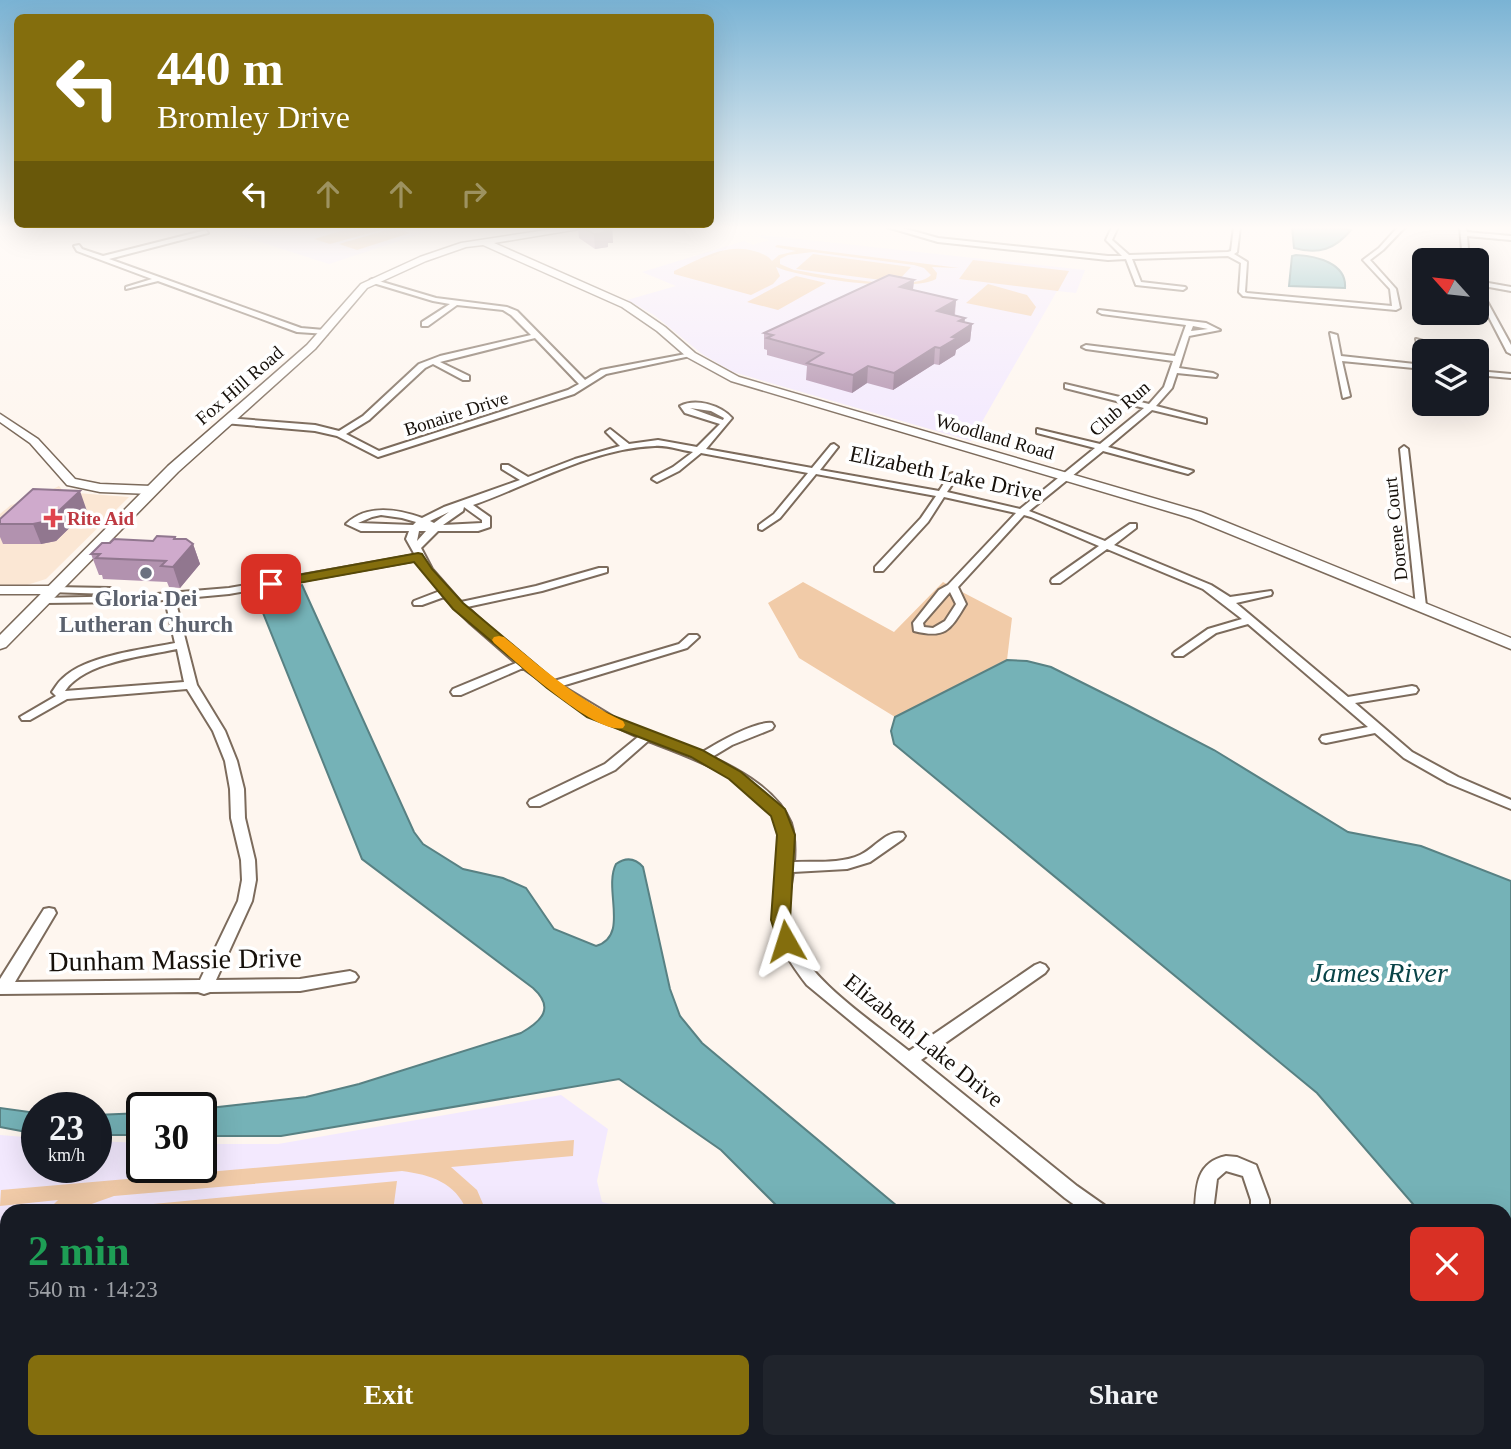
<!DOCTYPE html>
<meta charset="utf-8">
<style>
body{margin:0;font-family:Georgia,serif;background:#20242c;color:#f1f3f6;height:100vh;display:flex;flex-direction:column;font-size:26px;white-space:nowrap}
*{box-sizing:border-box;margin:0}
p{font-size:23px;color:#9ea1a6}
.icon{flex:none;width:38px;height:38px;fill:none;stroke:currentColor;stroke-width:2;stroke-linecap:round;stroke-linejoin:round}
.map{position:relative;flex:1;overflow:hidden}
.details{position:absolute;left:0px;top:1204px;width:1512px;height:245px;display:flex;flex-direction:column;background:#171b24;border-radius:21px 21px 0 0;box-shadow:0 7px 28px #0002}
.details>*{flex:none}
.hud{position:absolute;left:14px;top:14px;width:700px;height:214px;border-radius:10px;box-shadow:0 7px 28px #0002;background:#846e0d;color:#fff;overflow:hidden}
.needle{width:46px;rotate:297deg}
.controls{position:absolute;left:1412px;top:248px;display:grid;gap:14px}
.controls a{display:grid;place-items:center;width:77px;height:77px;border-radius:10px;background:#171b24;box-shadow:0 7px 28px #0002;font-size:35px}
.speed{position:absolute;left:21px;top:1092px;display:flex;gap:14px;font-size:35px;font-weight:700;text-align:center}
.speed>*{display:grid;place-content:center;width:91px;height:91px;border-radius:50%;background:#171b24;box-shadow:0 7px 28px #0002;line-height:1}
.speed small{font-size:18px;font-weight:400}
.speed .limit{border:4px solid #111;border-radius:10px;background:#fff;color:#111}
.pin{position:absolute;display:grid;place-items:center;width:60px;height:60px;color:#fff;margin:-30px;border-radius:14px;box-shadow:0 4px 10px #0006}
.me{position:absolute;width:77px;margin:-38px;rotate:354deg;stroke-linejoin:round;filter:drop-shadow(0 0 5px #0008)}
.turn{display:flex;align-items:center;gap:24px;height:147px;padding:0 28px;font-size:32px}
.turn .icon{width:91px;height:91px;stroke-width:2.5}
.turn b{display:block;font-size:49px;line-height:60px}
.lanes{display:flex;align-items:center;height:66px;padding:0 28px;background:#0003;justify-content:center;gap:35px;direction:ltr}
.lanes .off{opacity:.35}
.round{display:grid;place-items:center;flex:none;width:74px;height:74px;border-radius:10px;background:#20242c}
.headline{display:flex;align-items:center;justify-content:space-between;height:119px;padding:0 28px}
h1{font-size:42px;font-weight:700;line-height:52px;color:#1e9e55}
.primary-button{display:flex;gap:14px;margin-top:auto;padding:14px 28px}
.primary-button a{flex:1;height:80px;border-radius:10px;background:#846e0d;color:#fff;font-size:28px;font-weight:700;line-height:80px;text-align:center}
.primary-button a+a{background:#20242c;color:#f1f3f6}
.map>svg:first-child{display:block}
.built{fill:#fbe7d4}
.education{fill:#f3e9fe}
.green{fill:#f1cba8;fill-rule:evenodd}
.water{fill:#75b2b7;stroke:#588183;stroke-width:2}
.lines{fill:none;stroke-linecap:round;stroke-linejoin:round}
.minor-casing{stroke:#7c6b5c;stroke-width:4}
.tertiary-casing{stroke:#7c6b5c;stroke-width:3}
.secondary-casing{stroke:#7c6b5c;stroke-width:3}
.minor{fill:#fff;fill-rule:evenodd}
.tertiary{fill:#fff;fill-rule:evenodd}
.secondary{fill:#fff;fill-rule:evenodd}
.wall{fill:#b292af}
.shaded-wall{fill:#91778f}
.building{fill:#cfaacc;stroke:#91778f;stroke-width:2}
.route{fill:#846e0d;stroke:#564808;stroke-width:2}
.slow{fill:#f59e0b}
.health-dot{fill:#e0444e;stroke:#fff;stroke-width:2.5}
.worship-dot{fill:#6b7280;stroke:#fff;stroke-width:2.5}
.labels{text-anchor:middle;stroke-width:7;stroke-linejoin:round;paint-order:stroke}
.far-street-label{font-size:19px;fill:#16100a;stroke:#fff}
.far-health-label{font-size:19px;font-weight:bold;fill:#be3a42;stroke:#fff;text-anchor:start}
.street-label{font-size:23px;fill:#16100a;stroke:#fff}
.worship-label{font-size:23px;font-weight:bold;fill:#5b616d;stroke:#fff}
.near-street-label{font-size:28px;fill:#16100a;stroke:#fff}
.near-water-label{font-size:28px;font-style:italic;fill:#094448;stroke:#fff}
</style>
<div class="map">
<svg width="1511" height="1449" viewBox="0 0 1511 1449">
<rect width="100%" height="100%" fill="#fef6ef"/>
<path class="built" d="M59,486L64,492L129,497L46,579L27,585L0,586V514L11,505L35,498Z"/>
<path class="education" d="M213,227H442L329,264Z
M761,235L1085,270L1076,293L1057,291L971,441L733,372L702,354L654,315L627,300L676,286L642,272L744,241L753,245L769,240L757,236Z
M561,1095L608,1129L597,1181L602,1202L642,1211H7V1442H803L801,1449H0V1135L37,1138V1167H96V1141L142,1143V1167H201V1144H278Z"/>
<path class="green" d="M354,227L388,228L330,244L314,239Z
M393,228L410,233L357,250L339,244Z
M777,245L959,268L932,267L937,273L936,279C910,293 804,279 776,267L780,276L773,284L751,295L674,274V271C700,259 725,243 754,251C761,253 769,256 772,261L779,255L796,251L775,247ZM813,252L914,265L924,268L931,275C914,294 820,274 794,270L780,264V259L788,255Z
M813,254L911,267L897,282L796,269Z
M973,260L1069,271L1058,291L959,279Z
M796,276L826,283L778,310L747,302Z
M988,284L1027,295L1036,307L1031,316L966,303Z
M803,582L894,632L943,582L1012,618L1007,660L895,717L799,658L768,603Z
M574,1140L573,1156L451,1167L477,1190L486,1211H467C455,1182 431,1175 402,1171L114,1196L72,1211H47L58,1200L0,1206L1,1190Z
M397,1181L393,1211H110L111,1208Z
M362,1442H546L539,1449H368Z"/>
<path class="water" d="M1292,227H1338L1351,230C1335,249 1319,255 1294,248Z
M1296,255C1316,256 1347,263 1345,288L1289,286L1292,256Z
M302,585L414,832L423,844L463,869L503,878L526,888L554,929L596,946C630,936 603,889 616,864C626,857 635,858 643,867L670,989L680,1016L702,1043L903,1211H782L721,1150L619,1079L281,1136H201V1109L306,1097L359,1084L521,1033C542,1021 555,1008 533,988L362,859L255,593Z
M1007,660L1027,661L1051,667L1127,705L1214,750L1348,832L1421,846L1511,881V1449H1401V1442H1505V1211H1419L1317,1093L894,744L891,731L895,717Z
M0,1108L37,1113V1134L0,1127Z
M142,1113V1135H96V1115Z
M977,1442H1114L1118,1449H982Z"/>
<g class="lines">
<defs>
<path id="minor" d="M887,227H899L938,238L1108,256H1122L1106,240L1112,227H1118L1112,240L1129,255L1228,252L1231,251L1234,227H1240L1237,252L1234,254L1247,262L1245,292L1247,293L1392,306L1390,289L1363,260L1379,248L1398,227H1405L1383,250L1370,260L1396,289L1400,308L1396,310L1243,296L1239,292L1241,263L1228,256L1132,259L1141,282L1185,287L1186,288L1183,290L1136,285L1126,259L1108,260L938,242Z
M1460,227H1466L1467,232L1511,236V240L1467,236L1469,261H1463Z
M206,230L208,233L109,259L301,328L324,330L328,332L327,334L297,332L158,281L126,289V287L152,279L77,251L74,246L79,245L82,249L103,256Z
M372,279L436,298L507,307L517,311L585,380L601,370L691,353L695,355L606,374L574,394L378,457L337,436L315,431L224,423L223,421L227,418L315,425L339,431L363,416L419,364L440,356L531,335L511,315L503,310L457,305L428,326H422V322L450,304L433,301L370,282V280ZM535,338L579,384L568,390L379,451L346,434L369,420L425,368L433,364L463,380H469V376L440,362Z
M1477,281L1511,287V291L1478,285L1511,345V354L1507,352L1477,294Z
M1099,310L1206,323L1220,330L1189,336L1179,368L1213,373L1217,375L1216,377L1177,373L1172,388L1156,406L1206,419V423L1152,410L1108,447L1193,471L1188,474L1103,451L1029,511L1105,541L1130,524H1136V528L1114,545L1211,585L1230,597L1271,591L1272,593L1271,595L1236,603L1348,697L1412,686L1416,687L1418,690L1416,693L1355,703L1412,752L1458,777L1511,800V809L1448,783L1404,758L1375,733L1326,743L1322,742L1320,739L1322,736L1368,727L1248,624L1216,633L1183,656H1175L1173,654L1175,652L1208,629L1242,619L1203,589L1107,549L1060,583H1052L1051,581L1052,579L1099,546L1031,517L1024,515L958,587L966,604C950,630 946,639 914,631L913,623L939,590L948,585L1016,513L944,497L928,522L883,571H875V567L921,518L936,496L816,474L780,518L762,530L759,529V525L774,514L808,473L701,453L679,471L657,482L652,479L654,477L673,467L693,452C680,450 667,445 655,446C593,448 530,485 473,505L490,517V527L478,531H438L421,548L432,569L461,602L536,586L599,568H607V572L542,591L467,607L507,644L554,681L679,644L689,635H697L699,637L687,648L562,686L620,721L701,753C717,743 755,721 772,723L774,726L772,729L732,745L712,757C741,771 778,791 791,823C795,836 795,849 794,862C814,861 841,864 860,855C874,849 887,829 903,833L905,836L903,839L870,862L847,869L793,872C790,891 785,911 790,930C801,975 873,1022 909,1051L1035,965L1040,963L1045,965L1048,969L1045,973L921,1060L1077,1186L1104,1205L1107,1211H1083L1065,1198L807,985C773,941 771,925 779,871C781,856 783,838 777,823C761,781 687,756 648,741L615,770L540,806H530L528,803L530,800L605,764L638,737L589,714L523,668L461,695H453L451,692L453,689L516,663L470,623L444,597L422,605H414L413,603L414,601L440,591L418,560L229,594L175,599L197,685L225,731L237,761L244,789L245,818L255,860L256,880L252,901L216,980L300,979L350,971L355,973L358,977L355,981L300,991L210,992L204,994L198,992L0,994V979L44,909L49,908L54,909L56,913L15,982L200,980L238,901L242,880L241,860L231,818L230,789L225,761L213,731L187,689L67,699L30,720H22L20,717L56,696L52,692C55,688 58,682 62,679C86,655 142,650 175,643L165,600L133,602L44,603L39,600L40,598L133,596L229,588L415,555L406,539L409,531H361L346,524C367,504 397,509 422,518L444,507L520,480L502,469V465H508L528,477L575,459L620,446L606,432L610,429L629,444L658,440L697,447L720,424L685,413L680,406C696,398 720,405 732,418L706,449L812,468L831,445L834,444L838,447L820,470L939,491L950,474L953,473L958,476L947,492L1020,509L1095,448L1037,433V429L1100,444L1144,408L1065,388V384L1149,404L1164,387L1173,361L1086,349L1082,347L1086,345L1175,356L1186,325L1102,314L1098,312ZM1193,326L1208,329L1191,331ZM690,408L711,411L724,418L723,420ZM464,507L482,520V523L443,525L463,511ZM449,512L434,523L430,521ZM381,515L402,518L416,522L413,525L358,523L372,517ZM419,531H426L417,541ZM950,592L956,604L945,621L933,628L924,627L923,623ZM177,649L184,682L65,691C84,662 144,656 177,649Z
M1330,333L1337,335L1341,356L1424,365V369L1342,361L1350,396L1343,398Z
M1416,339L1423,341L1427,352H1424V357L1420,355Z
M1477,371L1511,374V378L1477,375Z
M1439,404H1447L1450,411L1449,413H1443Z
M1404,446L1408,449L1426,606L1421,609L1416,606L1400,449Z
M53,587L110,588L115,591L110,594L49,592L48,590Z
M1226,1156L1237,1157L1256,1165L1269,1200V1211H1251V1200L1243,1176L1226,1171L1217,1179L1213,1211H1195C1196,1185 1197,1162 1226,1156Z"/>
<path id="tertiary" d="M0,414L38,439L75,479L100,484L151,486L157,490L151,494L100,492L67,485L30,443L0,422Z
M0,586H53L60,590L53,594H0Z"/>
<path id="secondary" d="M566,227H591L494,243L630,303L665,327L695,353L739,377L1201,512L1511,638V649L1191,518L731,381L687,357L657,331L622,307L483,245L466,247L426,261L367,288L315,349L178,472L6,647L0,649V635L168,466L307,345L361,284L420,257L461,243Z"/>
</defs>
<use href="#minor" class="minor-casing"/>
<use href="#tertiary" class="tertiary-casing"/>
<use href="#secondary" class="secondary-casing"/>
<use href="#minor" class="minor"/>
<use href="#tertiary" class="tertiary"/>
<use href="#secondary" class="secondary"/>
</g>
<path class="wall" d="M578,228H612L613,243H608V247L595,249L579,238Z
M914,280L913,290L956,300L955,315L965,323L972,324L970,341L956,350L955,355L939,365L934,364L893,390L867,383L852,393L806,380L807,366L767,355V350L764,349V333Z
M87,511L56,541L41,544H3L0,537V519Z
M175,537L176,539L193,544L200,564L180,588L169,587L167,582L103,579L102,575H99L91,554L110,543L153,541Z"/>
<path class="shaded-wall" d="M612,228L613,243H608V247L595,249L594,234L603,229Z
M914,280L912,296L900,287Z
M956,300L954,316L937,311Z
M965,318L964,329L972,324L970,341L956,350L955,355L939,365L940,348L959,321Z
M935,347L934,364L893,390L894,373Z
M868,366L867,383L852,393L853,375Z
M80,491L87,511L56,541L41,544L33,524Z
M175,537L182,557L193,544L200,564L180,588L173,567Z"/>
<path class="building" d="M584,228H612L603,229L607,232L594,234Z
M889,275L914,280L900,287L956,300L937,311L965,318L959,321L972,324L952,337L957,338L940,348L935,347L894,373L868,366L853,375L807,363L823,353L767,338L773,335L764,333Z
M33,489L80,491L48,521L33,524H0V519Z
M157,536L175,537L174,539H186L193,544L173,567L161,566L166,561L96,558L100,554H91L102,543H110L114,539L153,541Z"/>
<linearGradient id="sky" x2="0" y2="1"><stop stop-color="#7ab3d4"/><stop offset="0.53" stop-color="#fffbf8"/><stop offset="1" stop-color="#fffbf8" stop-opacity="0"/></linearGradient>
<rect width="1511" height="430" fill="url(#sky)"/>
<path class="route" d="M418,553L422,554L432,569L463,603L557,682L598,710L702,750L741,772L785,809L795,835L790,920L795,941L793,946L786,948L779,946L771,920L777,835L771,816L729,779L691,757L587,717L547,688L453,609L414,562L271,588L264,584L271,580Z"/>
<path class="slow" d="M499,636L504,637C542,668 578,700 623,721L625,725L623,728C596,735 516,662 494,643L492,640L494,637Z"/>
<path class="health-dot" d="M49.5 507.5h7v7h7v7h-7v7h-7v-7h-7v-7h7z"/>
<circle class="worship-dot" cx="146" cy="573" r="7"/>
<g class="labels">
<g class="far-street-label">
<text transform="translate(239 385) rotate(-41)" y="7">Fox Hill Road</text>
<text transform="translate(1119 408) rotate(-41)" y="7">Club Run</text>
<text transform="translate(456 413) rotate(-18)" y="7">Bonaire Drive</text>
<text transform="translate(995 436) rotate(16)" y="7">Woodland Road</text>
<text transform="translate(1395 529) rotate(-96)" y="7">Dorene Court</text>
</g>
<g class="far-health-label">
<text x="67" y="525">Rite Aid</text>
</g>
<g class="street-label">
<text transform="translate(946 473) rotate(12)" y="8">Elizabeth Lake Drive</text>
<text transform="translate(924 1040) rotate(39)" y="8">Elizabeth Lake Drive</text>
</g>
<g class="worship-label">
<text x="146" y="606">Gloria Dei<tspan x="146" dy="26">Lutheran Church</tspan></text>
</g>
<g class="near-street-label">
<text transform="translate(175 959) rotate(-1)" y="10">Dunham Massie Drive</text>
</g>
<g class="near-water-label">
<text x="1379" y="982">James River</text>
</g>
</g>
</svg>
<div class="controls">
<a><svg class="needle" viewBox="-14 -14 28 28"><path d="M0-13l5 13h-10z" fill="#e53935"/><path d="M0 13l5-13h-10z" fill="#9ea1a6"/></svg></a>
<a><svg class="icon" aria-label="layers" viewBox="0 0 24 24"><path d="M12 4l9 5-9 5-9-5zM3 14l9 5 9-5"/></svg></a>
</div>
<div class="speed"><div>23<small>km/h</small></div><div class="limit">30</div></div>
<div class="pin" style="left:271px;top:584px;background:#d93025"><svg class="icon" aria-label="arrive" viewBox="0 0 24 24"><path d="M6 21V4h12l-3 4 3 4H6"/></svg></div>
<svg class="me" style="left:786px;top:941px" viewBox="-20 -20 40 40"><path d="M0-17L14 15 0 8-14 15z" fill="#846e0d" stroke="#fff" stroke-width="4"/></svg>
<div class="hud">
<div class="turn"><svg class="icon" aria-label="left" viewBox="0 0 24 24"><path d="M17 20v-9H6M10 6l-5 5 5 5"/></svg><div><b>440 m</b>Bromley Drive</div></div>
<div class="lanes"><svg class="icon" aria-label="left" viewBox="0 0 24 24"><path d="M17 20v-9H6M10 6l-5 5 5 5"/></svg><svg class="icon off" aria-label="ahead" viewBox="0 0 24 24"><path d="M12 20V5M6 11l6-6 6 6"/></svg><svg class="icon off" aria-label="ahead" viewBox="0 0 24 24"><path d="M12 20V5M6 11l6-6 6 6"/></svg><svg class="icon off" aria-label="right" viewBox="0 0 24 24"><path d="M7 20v-9h11M14 6l5 5-5 5"/></svg></div>
</div>
<section class="details">
<div class="headline"><div><h1>2 min</h1><p>540 m · 14:23</p></div><a class="round" style="background:#d93025;color:#fff"><svg class="icon" aria-label="close" viewBox="0 0 24 24"><path d="M6 6l12 12M18 6L6 18"/></svg></a></div>
<div class="primary-button"><a>Exit</a><a>Share</a></div>
</section>
</div>
